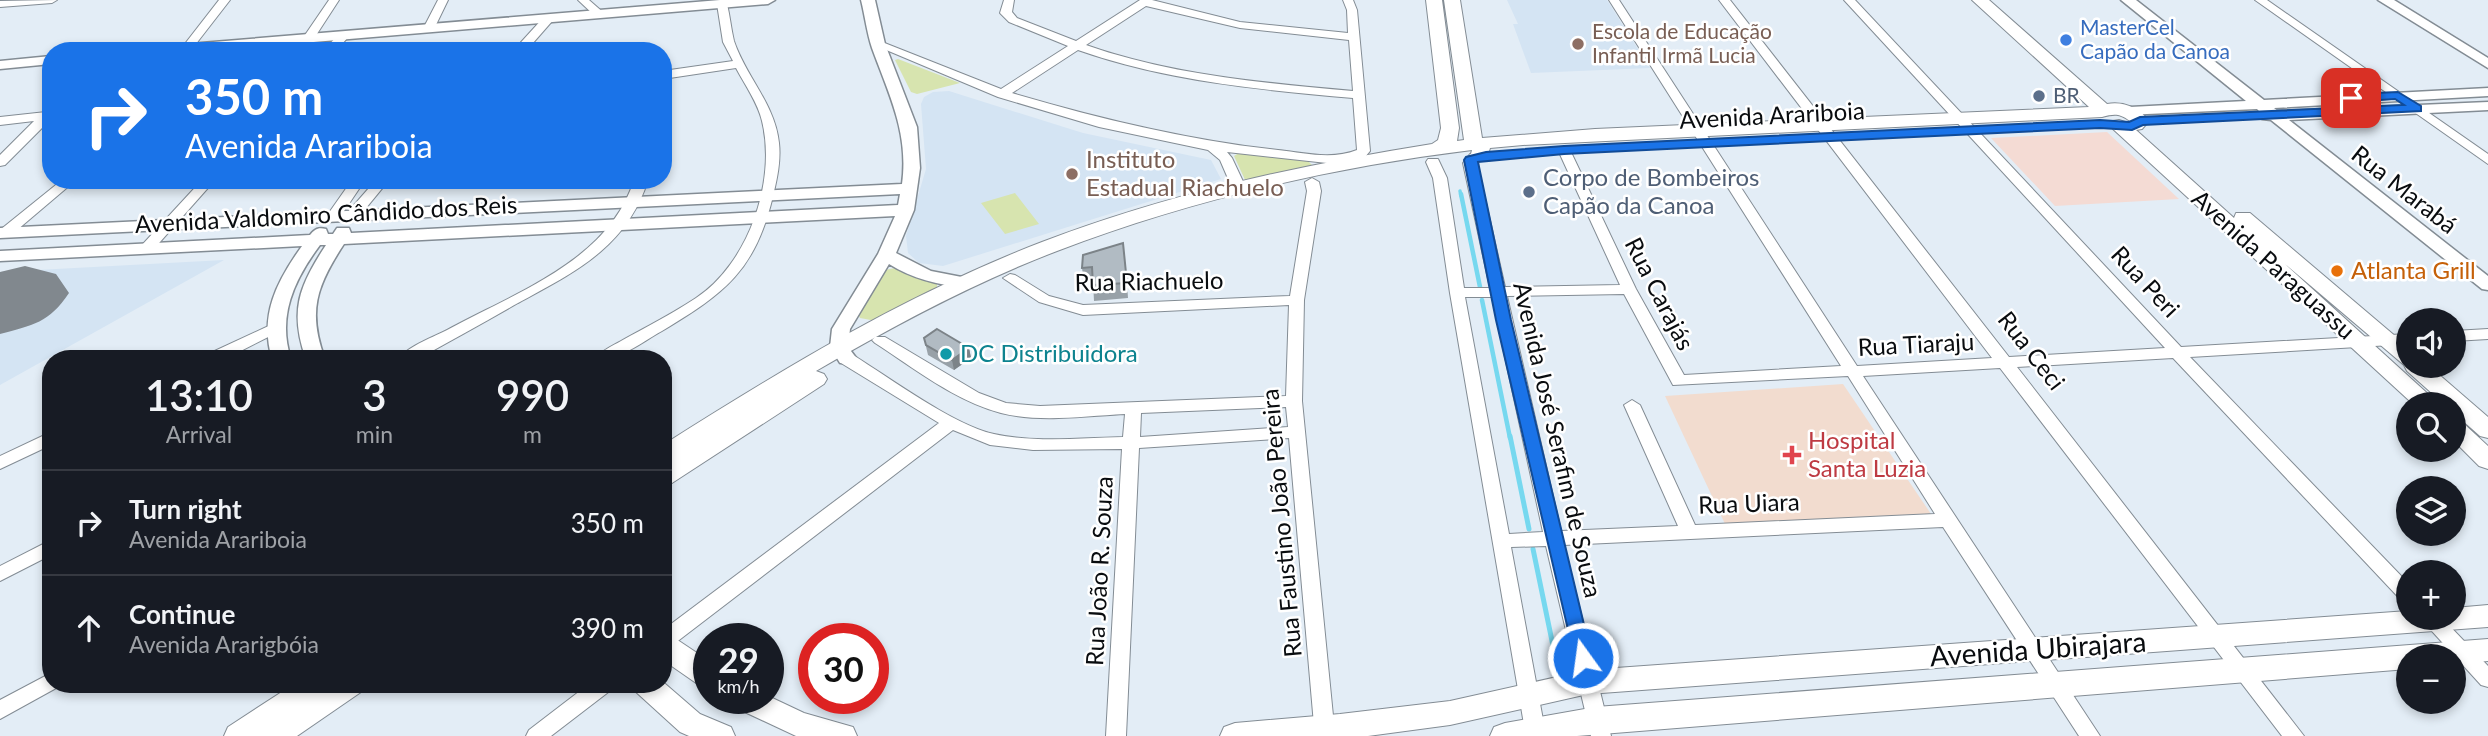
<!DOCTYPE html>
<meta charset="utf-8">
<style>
body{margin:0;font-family:Lato,sans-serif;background:#242831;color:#f1f3f6;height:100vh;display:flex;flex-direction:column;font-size:26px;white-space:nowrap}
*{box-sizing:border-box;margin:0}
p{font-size:23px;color:#9ea1a6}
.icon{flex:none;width:38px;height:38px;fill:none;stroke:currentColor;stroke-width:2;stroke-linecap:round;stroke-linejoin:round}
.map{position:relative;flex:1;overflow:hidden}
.side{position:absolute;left:42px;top:350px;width:630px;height:343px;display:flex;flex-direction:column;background:#171b24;border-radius:28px;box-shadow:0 4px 10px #0003}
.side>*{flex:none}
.banner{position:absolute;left:42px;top:42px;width:630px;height:147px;border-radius:28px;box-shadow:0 4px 10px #0003;background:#1a73e8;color:#fff;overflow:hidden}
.fabs{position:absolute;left:2396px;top:308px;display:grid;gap:14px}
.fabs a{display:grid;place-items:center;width:70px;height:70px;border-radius:50%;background:#171b24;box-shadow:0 4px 10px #0003;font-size:35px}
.speed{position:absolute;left:693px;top:623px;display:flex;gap:14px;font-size:35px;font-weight:700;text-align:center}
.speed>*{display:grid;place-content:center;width:91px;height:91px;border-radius:50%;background:#171b24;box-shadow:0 4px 10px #0003;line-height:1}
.speed small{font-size:18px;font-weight:400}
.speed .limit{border:10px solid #d22;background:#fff;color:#111}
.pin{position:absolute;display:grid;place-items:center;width:60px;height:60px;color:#fff;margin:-30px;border-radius:14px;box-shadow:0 4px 10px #0006}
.me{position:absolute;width:77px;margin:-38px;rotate:346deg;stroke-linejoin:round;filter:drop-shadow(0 0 5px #0008)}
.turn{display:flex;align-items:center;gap:24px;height:147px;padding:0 28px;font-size:32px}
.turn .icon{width:91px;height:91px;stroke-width:2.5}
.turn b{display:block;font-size:49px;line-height:60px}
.eta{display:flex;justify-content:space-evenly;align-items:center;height:119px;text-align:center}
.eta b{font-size:42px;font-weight:600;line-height:49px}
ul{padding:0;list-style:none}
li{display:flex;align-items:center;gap:21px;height:105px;padding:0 28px;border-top:2px solid #363941}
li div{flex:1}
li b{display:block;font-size:26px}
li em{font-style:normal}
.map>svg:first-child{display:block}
.built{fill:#d4e4f3}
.industrial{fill:#f4dbd4}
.medical{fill:#f2dccf}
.green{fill:#d7e4af}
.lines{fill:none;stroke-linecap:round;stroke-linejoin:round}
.stream-far2{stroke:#76d8ef;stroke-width:3.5}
.stream-far1{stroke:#76d8ef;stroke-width:4.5}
.stream{stroke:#76d8ef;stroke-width:5}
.runway{fill:#81888e;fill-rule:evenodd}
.minor-casing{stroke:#838c94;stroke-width:2}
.tertiary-casing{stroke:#838c94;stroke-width:3}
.secondary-casing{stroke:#838c94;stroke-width:2}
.minor{fill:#fff;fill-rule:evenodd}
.tertiary{fill:#fff;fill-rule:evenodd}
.secondary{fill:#fff;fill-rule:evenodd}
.wall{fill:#98a1a8}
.shaded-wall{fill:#7c8388}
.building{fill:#b1bbc3;stroke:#7c8388;stroke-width:2}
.route{fill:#1a73e8;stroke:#114b97;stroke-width:2}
.shop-dot{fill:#3f7fe0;stroke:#fff;stroke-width:2.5}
.education-dot{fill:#8d6e63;stroke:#fff;stroke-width:2.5}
.service-dot{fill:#5c6f8a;stroke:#fff;stroke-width:2.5}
.food-dot{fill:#e8710a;stroke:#fff;stroke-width:2.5}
.culture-dot{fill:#0f9aa8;stroke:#fff;stroke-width:2.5}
.health-dot{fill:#e0444e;stroke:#fff;stroke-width:2.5}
.labels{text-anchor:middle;stroke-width:5;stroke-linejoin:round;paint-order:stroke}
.far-shop-label{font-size:21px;fill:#366cbe;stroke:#fff;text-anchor:start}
.far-education-label{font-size:21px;fill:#785e54;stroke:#fff;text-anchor:start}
.far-service-label{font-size:21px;fill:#4e5e75;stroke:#fff;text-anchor:start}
.street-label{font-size:24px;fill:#090c0f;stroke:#fff}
.education-label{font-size:24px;fill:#785e54;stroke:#fff;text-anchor:start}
.service-label{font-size:24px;fill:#4e5e75;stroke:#fff;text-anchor:start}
.food-label{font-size:24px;fill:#c56008;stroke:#fff;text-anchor:start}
.culture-label{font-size:24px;fill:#0d838f;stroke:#fff;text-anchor:start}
.health-label{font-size:24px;fill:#be3a42;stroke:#fff;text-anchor:start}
.near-street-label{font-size:28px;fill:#090c0f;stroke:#fff}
</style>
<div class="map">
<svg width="2488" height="736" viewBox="0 0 2488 736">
<rect width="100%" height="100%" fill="#e3edf6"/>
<path class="built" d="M1507,0H1607L1650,68L1531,73L1513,24H1518Z
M949,91L1083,133L1211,160L1221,179L943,266L919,263L908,253L906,236L926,169L921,104L924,97L933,92Z
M224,260L0,385V272Z"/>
<path class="industrial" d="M2107,132L2179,199L2055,206L1991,138Z"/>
<path class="medical" d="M1843,384L1931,514L1725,524L1665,396Z"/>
<path class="green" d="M898,59L960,83L917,94L911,92L895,60Z
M1239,153L1307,160L1312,165L1246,182L1234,156Z
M1015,193L1039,224L1005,234L981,203Z
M895,268L934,281L937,284V289L876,321L860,318L858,314L885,270Z"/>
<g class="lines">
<path class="stream-far2" d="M1460,191L1461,196"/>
<path class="stream-far1" d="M1461,194L1480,287
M1482,300L1510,438"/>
<path class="stream" d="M1510,436L1529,529
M1533,549L1558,670"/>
<path class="runway" d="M25,266L56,274L69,293C49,323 33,325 0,334V272Z"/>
<defs>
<path id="minor" d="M57,0L52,3L0,7V1Z
M219,0H230L192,49H184V45Z
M329,0H339L313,40H305L303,38Z
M438,0H448L433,31H425L423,29Z
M578,0H589L605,14L595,16Z
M1004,0H1014L1012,12L1017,18L1076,41L1140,0H1152L1240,22L1348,33L1347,10L1343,0H1353L1357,10L1370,151L1365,157L1339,162L1342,166L1335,170L1327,163L1227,152L1232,158L1247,190L1240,194L1233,190L1220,160L1208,150L1099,127L998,97L872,44L882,42L1001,89L1068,46L1009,22L1000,13ZM1146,6L1240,28L1349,40L1353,91C1263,83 1171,75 1086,45ZM1078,50C1166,81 1261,90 1353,98L1357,150C1332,160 1305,153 1278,150C1187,140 1100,119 1012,93Z
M1609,0H1619L1857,366L1992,358L1719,0H1730L2009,357L2165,348L1844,0H1855L2181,347L2408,334V344L2190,357L2408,583V602L2401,600L2173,358L2017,367L2304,736H2282L2000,368L1863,376L2100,736H2079L1943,527L1564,545L1611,736H1591L1546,546L1511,547L1546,736H1526L1450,293L1433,178L1426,162L1428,159H1438L1447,178L1464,288H1490L1463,163L1470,154L1475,153L1481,157L1477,163L1505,287L1620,285L1558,150L1564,146L1570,150L1636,289L1684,375L1841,366ZM1624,294L1673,385L1848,376L1935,514L1695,525L1640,405L1632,400L1624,405L1678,526L1561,531L1507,296ZM1465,297H1492L1543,532L1509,534Z
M2255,0H2267L2488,154V164Z
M722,1L727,4C730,16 731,29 734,41C746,77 775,104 779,143C781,161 777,179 773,196C755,271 725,293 662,331C637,345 623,359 594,359C601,351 612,346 621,341C646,327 672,314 696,298C748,264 777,181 762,121C758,103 745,85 736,68L663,79V71L733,61L723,42L717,4Z
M544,17L554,19L526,51H513Z
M343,33L349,36L336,51H323L339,34Z
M46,112L51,113V119L5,165L0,166V155L34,121L0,125V117Z
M1312,178L1319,182L1321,191L1304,300L1302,401L1335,736H1315L1289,438L1139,448L1126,736H1106L1122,449L1033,450L990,445L953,430L670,647L663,649V630L939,423L841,363L839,359L841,355H853C890,378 953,425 994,434C1035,443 1081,438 1123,437L1125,414C1085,416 1040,423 1001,413C955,401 914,368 875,343L872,340L875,337H885L979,393L1006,403L1040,406L1286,396L1289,305L1083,315L1039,302L1003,278L1010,274L1015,275L1049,296L1083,305L1290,296L1307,191L1305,182ZM1286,407L1288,427L1140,437L1141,413Z
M62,180H76L10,236H0V230Z
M202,180H215L152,251H142L140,248L142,245Z
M352,180H365L338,220H328L326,217Z
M376,180H389L357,219H347L345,216L347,213Z
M634,180H648C627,247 575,272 518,303C485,322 452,340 418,359H398C410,345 434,337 449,329C517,292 609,260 634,180Z
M275,323L280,325L283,328L280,331L225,359H204L206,355Z
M2488,329V339L2454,341V331Z
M51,432V445L0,469V456Z
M51,540V555L0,581V566Z
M2420,618H2442L2488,666V687L2481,685Z
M51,673V684H59L58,687L0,719V700Z
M589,684H614L611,690L551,736H526L529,730Z"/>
<path id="tertiary" d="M720,0H775L768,4L206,51H145L152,47Z
M861,0H875L885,44L917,127L920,168L914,210L896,253L931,271L972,279L975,283L966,288C939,285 913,279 889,264L850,329L848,347L857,359L854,363H840L830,347L832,329L878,254L895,216L344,244C317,285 307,311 325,359H306C289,311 299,286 326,245H320C294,280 277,316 291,359H272C259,315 277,281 302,246L0,261V251L310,235C315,229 318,227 326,229L328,234H333L337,228H349L351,233L898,205L900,194L0,238V228L902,184C909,133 889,95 872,48C867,33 865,16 861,0Z
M2121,0H2136L2264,100L2488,88V96L2274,108L2278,111L2488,102V110L2289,120L2488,276V290L2482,289L2271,120L2262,119L2259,116L2261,113L2257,109L2125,115L2122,112L2125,109L2130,107L2246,101Z
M2378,0H2394L2488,58V68Z
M51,56V64L0,69V61Z"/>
<path id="secondary" d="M1426,0H1442L1459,128L1457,141L1464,140L1444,0H1460L1482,138L1595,129L2089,107L1972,0H1989L2107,104C2124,101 2139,108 2149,121L2142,129L2136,130L2234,218L2236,213H2250L2408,347V366H2429L2488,417V438L2480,436L2454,413V404H2444L2407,371L2404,365L2285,264L2439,404H2413L2113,129L2110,125L2113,121L2119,120L2128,123L2130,121C2119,113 2114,114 2102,117L1523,145L1490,148L1487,158H1473L1471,154L1472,150C1333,167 1190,200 1057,251C973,283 893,326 816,371L824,374L827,379L824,384L672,483L663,486V445C784,368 907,294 1042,242C1167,194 1300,165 1432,144L1438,140L1441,128Z
M2454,420L2462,422L2488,446V469L2479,466L2454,441Z
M2488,605V627L1588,694L1450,725L1368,736H1220L1224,727L1235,723L1340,714L1450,701L1588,670L2408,611V618H2454V608Z
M663,634L673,637L709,661V689L699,685L663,660Z
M2488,639V661L2454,664V656H2408V669L1577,736H1490L1494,727L1505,723L1596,707Z
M663,682L700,714L731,727L735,736H689L680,732L636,692L632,684H663Z
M294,684H365L361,692L297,736H224L228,727Z
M768,696L804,713L853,727L857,736H796L734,707L730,698H768Z"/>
</defs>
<use href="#minor" class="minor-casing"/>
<use href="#tertiary" class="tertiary-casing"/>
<use href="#secondary" class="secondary-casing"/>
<use href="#minor" class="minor"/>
<use href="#tertiary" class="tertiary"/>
<use href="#secondary" class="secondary"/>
</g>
<path class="wall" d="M1083,255L1127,283L1128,298L1094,301L1093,282L1084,283L1082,268Z
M924,338L969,348L971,358L954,370L928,355Z"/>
<path class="shaded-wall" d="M969,348L971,358L954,370L952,360Z"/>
<path class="building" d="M1123,243L1127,283L1093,285L1092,267L1082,268L1083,255Z
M937,329L969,348L952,360L926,345L924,338Z"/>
<path class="route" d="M2398,92L2421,106V111L2143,125L2132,130L2100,128L1564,154L1478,162L1511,320L1592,658L1590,664L1583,666L1576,664L1496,320L1464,160L1466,157L1486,152L1564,146L2100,120L2129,122L2140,117L2404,105L2395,99L2351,102L2344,98L2351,94Z"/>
<circle class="shop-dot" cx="2066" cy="40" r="7"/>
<g class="education-dot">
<circle cx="1578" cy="44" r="7"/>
<circle cx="1072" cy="174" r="7"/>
</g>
<g class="service-dot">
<circle cx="2039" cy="96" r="7"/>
<circle cx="1529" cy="192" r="7"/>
</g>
<circle class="food-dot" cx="2337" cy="271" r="7"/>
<circle class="culture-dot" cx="946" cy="354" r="7"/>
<path class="health-dot" d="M1788.5 444.5h7v7h7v7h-7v7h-7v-7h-7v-7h7z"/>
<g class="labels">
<g class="far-shop-label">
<text x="2080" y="35">MasterCel<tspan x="2080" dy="24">Capão da Canoa</tspan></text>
</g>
<g class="far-education-label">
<text x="1592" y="39">Escola de Educação<tspan x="1592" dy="24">Infantil Irmã Lucia</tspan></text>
</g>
<g class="far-service-label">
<text x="2053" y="103">BR</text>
</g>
<g class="street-label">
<text transform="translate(1772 116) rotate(-3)" y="8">Avenida Arariboia</text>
<text transform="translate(2404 190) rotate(38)" y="8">Rua Marabá</text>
<text transform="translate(326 215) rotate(-3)" y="8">Avenida Valdomiro Cândido dos Reis</text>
<text transform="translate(2273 265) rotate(42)" y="8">Avenida Paraguassu</text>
<text transform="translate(1149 282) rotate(-1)" y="8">Rua Riachuelo</text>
<text transform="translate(2145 282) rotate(47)" y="8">Rua Peri</text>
<text transform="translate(1659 294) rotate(63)" y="8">Rua Carajás</text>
<text transform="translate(1916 345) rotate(-3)" y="8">Rua Tiaraju</text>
<text transform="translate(2031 351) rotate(52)" y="8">Rua Ceci</text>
<text transform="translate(1557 440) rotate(77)" y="8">Avenida José Serafim de Souza</text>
<text transform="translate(1749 504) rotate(-2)" y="8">Rua Uiara</text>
<text transform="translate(1282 523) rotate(-95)" y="8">Rua Faustino João Pereira</text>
<text transform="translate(1100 571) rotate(-87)" y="8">Rua João R. Souza</text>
</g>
<g class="education-label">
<text x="1086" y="168">Instituto<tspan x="1086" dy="28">Estadual Riachuelo</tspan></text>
</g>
<g class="service-label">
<text x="1543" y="186">Corpo de Bombeiros<tspan x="1543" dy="28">Capão da Canoa</tspan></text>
</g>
<g class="food-label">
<text x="2351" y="279">Atlanta Grill</text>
</g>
<g class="culture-label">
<text x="960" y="362">DC Distribuidora</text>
</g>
<g class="health-label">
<text x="1808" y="449">Hospital<tspan x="1808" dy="28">Santa Luzia</tspan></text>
</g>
<g class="near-street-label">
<text transform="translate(2038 649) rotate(-4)" y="10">Avenida Ubirajara</text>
</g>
</g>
</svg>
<div class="fabs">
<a><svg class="icon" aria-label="sound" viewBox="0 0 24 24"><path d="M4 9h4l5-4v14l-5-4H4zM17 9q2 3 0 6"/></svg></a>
<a><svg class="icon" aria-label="search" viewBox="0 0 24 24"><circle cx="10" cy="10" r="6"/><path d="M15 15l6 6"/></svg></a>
<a><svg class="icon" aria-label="layers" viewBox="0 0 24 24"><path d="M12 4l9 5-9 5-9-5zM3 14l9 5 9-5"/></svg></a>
<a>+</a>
<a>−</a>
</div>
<div class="speed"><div>29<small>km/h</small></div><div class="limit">30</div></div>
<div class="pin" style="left:2351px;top:98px;background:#d93025"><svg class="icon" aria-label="arrive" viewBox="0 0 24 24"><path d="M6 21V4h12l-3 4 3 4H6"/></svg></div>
<svg class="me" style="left:1583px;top:658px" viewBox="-20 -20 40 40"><circle r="17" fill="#1a73e8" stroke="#fff" stroke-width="3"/><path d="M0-11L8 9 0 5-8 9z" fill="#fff"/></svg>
<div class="banner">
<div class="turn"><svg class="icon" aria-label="right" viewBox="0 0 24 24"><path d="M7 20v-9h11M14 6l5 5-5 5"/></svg><div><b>350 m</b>Avenida Arariboia</div></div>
</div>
<section class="side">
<div class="eta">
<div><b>13:10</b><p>Arrival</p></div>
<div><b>3</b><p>min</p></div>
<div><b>990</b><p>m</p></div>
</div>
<ul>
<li><svg class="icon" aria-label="right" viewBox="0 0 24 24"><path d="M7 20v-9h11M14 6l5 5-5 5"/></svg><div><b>Turn right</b><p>Avenida Arariboia</p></div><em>350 m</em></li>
<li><svg class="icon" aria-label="ahead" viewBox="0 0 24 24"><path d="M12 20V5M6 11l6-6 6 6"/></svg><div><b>Continue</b><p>Avenida Ararigbóia</p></div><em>390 m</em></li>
</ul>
</section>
</div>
